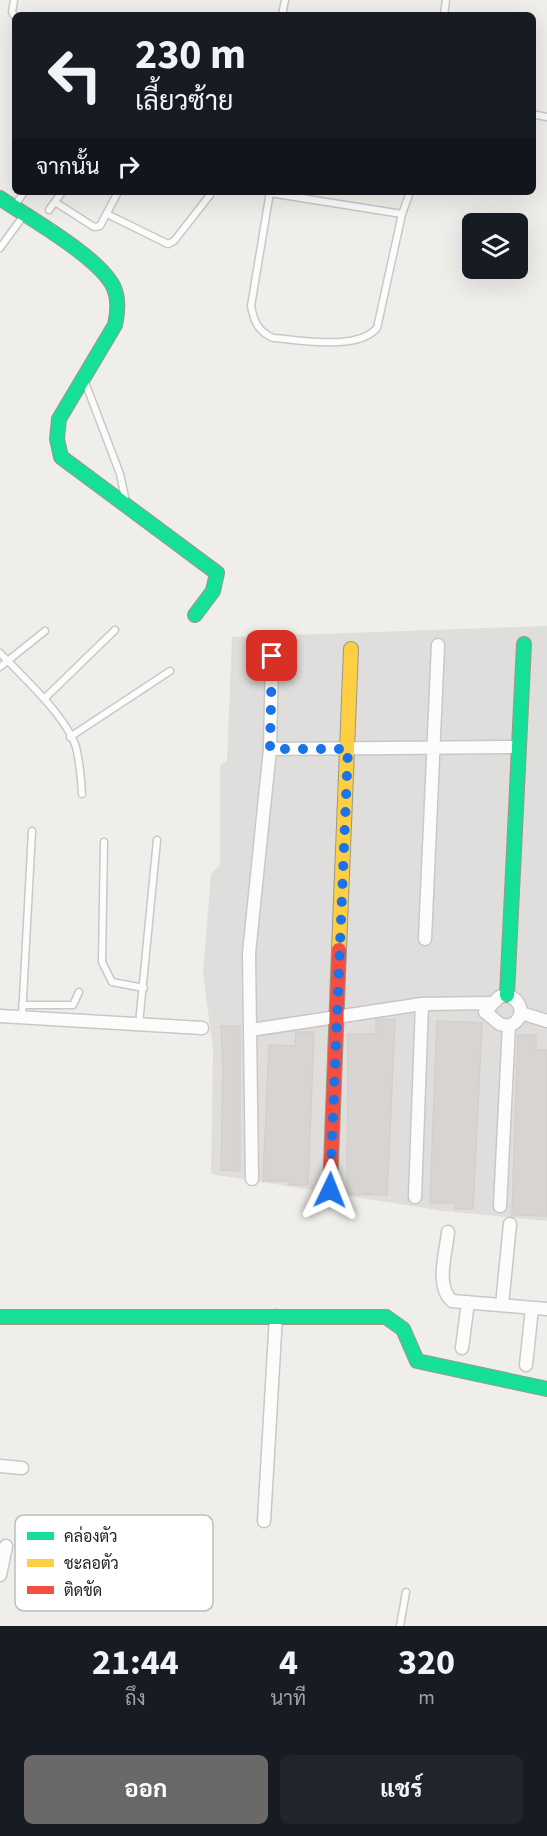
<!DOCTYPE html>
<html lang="th">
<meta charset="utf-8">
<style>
body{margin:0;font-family:"Source Sans 3",Sarabun,sans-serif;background:#20242c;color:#f1f3f6;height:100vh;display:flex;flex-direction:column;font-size:22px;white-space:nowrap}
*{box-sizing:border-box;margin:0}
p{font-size:20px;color:#9ea1a6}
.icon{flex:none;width:33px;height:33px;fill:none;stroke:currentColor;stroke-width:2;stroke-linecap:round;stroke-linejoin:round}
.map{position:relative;height:1626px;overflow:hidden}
.sheet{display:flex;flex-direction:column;background:#171b24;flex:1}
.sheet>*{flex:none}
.top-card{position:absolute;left:12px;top:12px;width:524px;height:183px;border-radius:9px;box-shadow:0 6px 24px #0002;background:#171b24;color:#f1f3f6;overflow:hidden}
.buttons{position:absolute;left:462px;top:213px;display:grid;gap:12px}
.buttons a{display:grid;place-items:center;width:66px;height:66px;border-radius:9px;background:#171b24;box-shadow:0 6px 24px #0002;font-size:30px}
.pin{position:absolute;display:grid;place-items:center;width:51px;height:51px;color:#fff;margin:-26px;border-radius:12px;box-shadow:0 3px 9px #0006}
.me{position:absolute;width:66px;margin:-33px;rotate:2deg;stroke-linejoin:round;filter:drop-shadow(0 0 4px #0008)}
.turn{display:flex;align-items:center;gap:21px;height:126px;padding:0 24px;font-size:27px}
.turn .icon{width:78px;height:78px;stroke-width:2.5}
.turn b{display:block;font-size:42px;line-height:51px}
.then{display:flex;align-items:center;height:57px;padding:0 24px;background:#0003;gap:12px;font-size:22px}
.eta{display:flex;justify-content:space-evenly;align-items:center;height:102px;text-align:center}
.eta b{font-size:36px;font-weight:700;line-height:42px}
.cta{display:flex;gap:12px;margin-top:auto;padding:12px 24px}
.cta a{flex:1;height:69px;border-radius:9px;background:#6a6968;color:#fff;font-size:24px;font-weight:700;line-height:69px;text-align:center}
.cta a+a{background:#20242c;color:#f1f3f6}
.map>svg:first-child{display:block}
.residential{fill:#dfdedc}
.building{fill:#d7d4d2;stroke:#d3d0cc;stroke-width:1.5}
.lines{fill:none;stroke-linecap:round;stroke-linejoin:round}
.lane-casing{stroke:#c9c8c7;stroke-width:9}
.street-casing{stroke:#c9c8c7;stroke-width:15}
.fast-casing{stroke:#999a82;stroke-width:16}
.slow-casing{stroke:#999a82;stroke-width:16}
.jam-casing{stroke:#999a82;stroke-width:16}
.lane{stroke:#fdfcfc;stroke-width:6}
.street{stroke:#fdfcfc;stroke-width:12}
.fast{stroke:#16e098;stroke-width:14}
.slow{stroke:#ffcf43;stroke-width:14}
.jam{stroke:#f24e42;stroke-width:14}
.route{stroke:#1a73e8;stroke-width:10;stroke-dasharray:0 18}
.key{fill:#fff;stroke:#bdbdbd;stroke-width:1.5}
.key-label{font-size:16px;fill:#222}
</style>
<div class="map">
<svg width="547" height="1626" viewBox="0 0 547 1626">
<rect width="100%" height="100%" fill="#f0eeeb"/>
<path class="residential" d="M547,626V1221L443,1211L211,1174L213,1048L203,973L211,874L220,865V765L227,761L232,637Z"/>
<path class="building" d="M376,1019L395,1020L387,1195L347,1194L348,1034H376Z
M437,1021L482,1023L473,1209H455V1203H430Z
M221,1026H240V1171L221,1170L223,1068Z
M296,1032H314L308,1185H289V1181H263L269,1045L295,1046Z
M518,1035H536V1050H547V1216L512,1215Z"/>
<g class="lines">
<defs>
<path id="lane" d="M14,0L12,12L15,17
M282,15L285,0
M444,15L446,0
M532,114L547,117
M270,192L251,306C254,322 258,331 273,338C303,340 357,351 377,328L402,214
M270,193L402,214L410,192
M55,202L94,227L100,226L118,192
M14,207L24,192
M49,210L62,192
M107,214L168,244L174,241L210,195
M0,248L24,215
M85,382L120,474L126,502
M0,653C23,677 66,716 76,747C80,763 81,778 82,794
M0,667L45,631
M44,699L115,630
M70,737L170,671
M104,842L102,962L112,982L144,988
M22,1005H73L79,992
M22,1017L32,831
M139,1024L157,840
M400,1626L406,1592"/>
<path id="street" d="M270,749L518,747
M425,939L438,645
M507,995C532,1004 518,1032 500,1024C495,1021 490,1015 485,1012L499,997Z
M521,1013L547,1021
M0,1016L202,1028
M251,1030L422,1004L493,1003
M252,1179L249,953L270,749L272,656
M415,1197L422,1004
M500,1206L509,1025
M448,1232C446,1253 435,1286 452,1301L547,1309
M502,1305L510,1224
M462,1348L468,1302
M526,1365L532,1308
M0,1466L22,1468
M264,1521L276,1316
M0,1575L6,1546"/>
<path id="fast" d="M0,198C29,218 101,258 114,288C119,300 118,312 115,325L59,419L57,439L61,457L217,573L213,591L195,615
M507,995L524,644
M0,1317H386L403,1329L417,1361L547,1389"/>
<path id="slow" d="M339,950L351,649"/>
<path id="jam" d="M330,1190L339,950"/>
</defs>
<use href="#lane" class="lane-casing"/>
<use href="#street" class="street-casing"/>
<use href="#fast" class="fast-casing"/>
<use href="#slow" class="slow-casing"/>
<use href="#jam" class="jam-casing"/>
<use href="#lane" class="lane"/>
<use href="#street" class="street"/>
<use href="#fast" class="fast"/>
<use href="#slow" class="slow"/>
<use href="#jam" class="jam"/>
</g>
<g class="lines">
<path class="route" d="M272,656L270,749H348L330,1190"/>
</g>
<rect x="15" y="1515" width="198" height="96" rx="9" class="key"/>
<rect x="27" y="1532" width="27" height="8" fill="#16e098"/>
<rect x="27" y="1559" width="27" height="8" fill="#ffcf43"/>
<rect x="27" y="1586" width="27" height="8" fill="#f24e42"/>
<g class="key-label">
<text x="64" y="1542">คล่องตัว</text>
<text x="64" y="1569">ชะลอตัว</text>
<text x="64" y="1596">ติดขัด</text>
</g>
</svg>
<div class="buttons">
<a><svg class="icon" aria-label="layers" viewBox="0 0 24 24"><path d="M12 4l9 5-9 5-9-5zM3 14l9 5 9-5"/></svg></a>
</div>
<div class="pin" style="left:272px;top:656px;background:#d93025"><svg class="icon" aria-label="arrive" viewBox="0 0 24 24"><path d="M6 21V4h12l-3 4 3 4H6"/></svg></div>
<svg class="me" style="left:330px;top:1190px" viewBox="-20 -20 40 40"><path d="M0-17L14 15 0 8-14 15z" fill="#1a73e8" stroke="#fff" stroke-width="4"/></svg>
<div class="top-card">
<div class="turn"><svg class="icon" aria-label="left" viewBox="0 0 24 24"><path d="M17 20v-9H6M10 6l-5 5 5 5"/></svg><div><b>230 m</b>เลี้ยวซ้าย</div></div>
<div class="then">จากนั้น<svg class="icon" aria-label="right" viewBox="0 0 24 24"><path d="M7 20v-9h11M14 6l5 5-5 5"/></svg></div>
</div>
</div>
<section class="sheet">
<div class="eta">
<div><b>21:44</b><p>ถึง</p></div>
<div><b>4</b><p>นาที</p></div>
<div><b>320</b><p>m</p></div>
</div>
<div class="cta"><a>ออก</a><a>แชร์</a></div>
</section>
